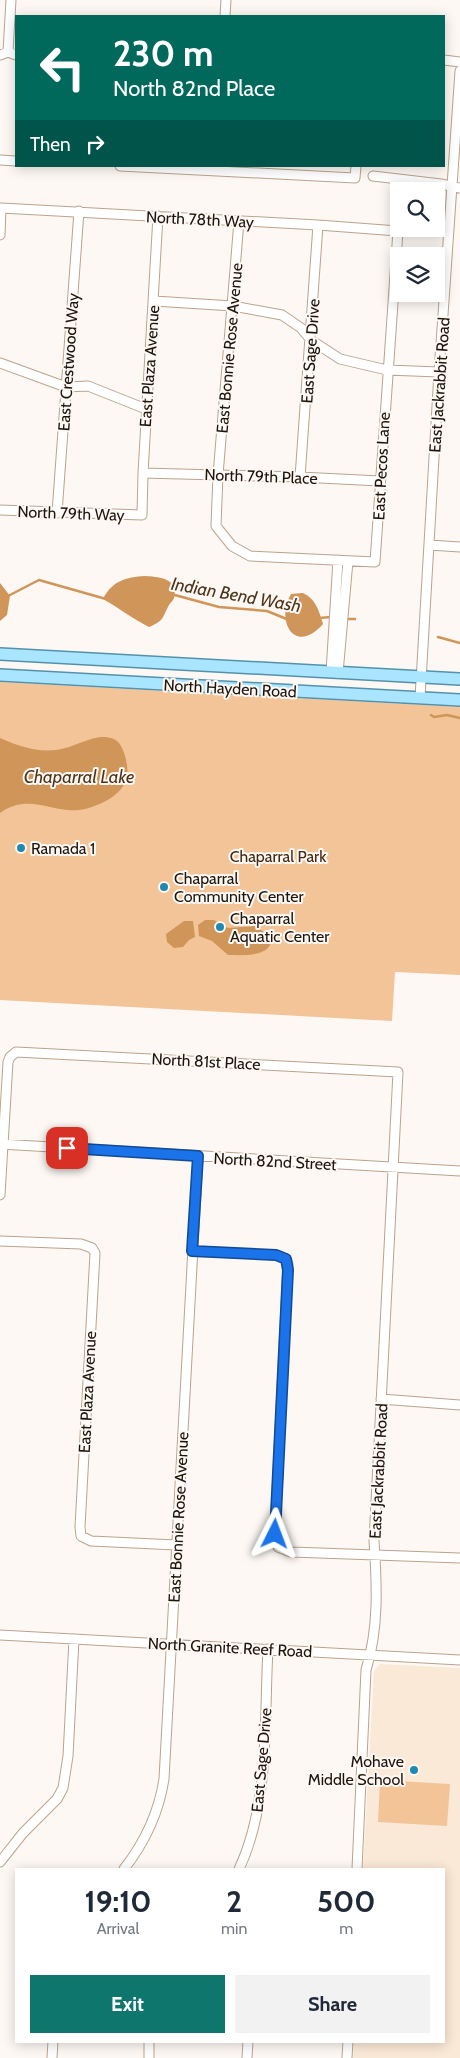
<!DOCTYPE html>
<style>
body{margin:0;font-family:Cabin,sans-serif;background:#f2f2f3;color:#1f2937;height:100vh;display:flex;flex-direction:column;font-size:19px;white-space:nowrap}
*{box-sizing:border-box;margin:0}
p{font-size:16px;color:#747a83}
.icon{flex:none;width:28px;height:28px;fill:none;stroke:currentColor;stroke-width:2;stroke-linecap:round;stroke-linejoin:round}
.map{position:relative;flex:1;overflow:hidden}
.details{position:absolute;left:15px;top:1868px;width:430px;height:175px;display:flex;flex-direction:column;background:#fff;border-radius:0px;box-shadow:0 2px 12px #0003}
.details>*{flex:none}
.top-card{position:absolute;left:15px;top:15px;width:430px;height:152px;border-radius:0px;box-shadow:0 2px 12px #0003;background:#00695c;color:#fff;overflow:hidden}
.buttons{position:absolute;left:390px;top:182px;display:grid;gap:10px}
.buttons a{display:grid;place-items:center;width:55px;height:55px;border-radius:0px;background:#fff;box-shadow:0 2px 12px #0003;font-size:25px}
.pin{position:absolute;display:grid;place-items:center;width:42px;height:42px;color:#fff;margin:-21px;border-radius:10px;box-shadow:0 2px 8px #0006}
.me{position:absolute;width:55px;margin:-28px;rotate:3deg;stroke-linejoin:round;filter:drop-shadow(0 0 4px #0008)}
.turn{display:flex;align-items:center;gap:18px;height:105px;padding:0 15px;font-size:22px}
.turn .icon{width:65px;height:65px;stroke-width:2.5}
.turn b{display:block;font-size:35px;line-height:42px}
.then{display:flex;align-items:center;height:48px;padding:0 15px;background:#0003;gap:10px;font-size:19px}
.eta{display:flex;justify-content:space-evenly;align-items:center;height:85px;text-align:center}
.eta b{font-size:30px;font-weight:700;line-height:35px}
.cta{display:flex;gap:10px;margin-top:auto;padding:10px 15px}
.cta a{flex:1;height:58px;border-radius:0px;background:#0f766e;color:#fff;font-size:20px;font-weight:700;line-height:58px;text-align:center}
.cta a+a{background:#f2f2f3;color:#1f2937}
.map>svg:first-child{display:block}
.built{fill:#fbe9d7}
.green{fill:#f2c497}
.water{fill:#d09558}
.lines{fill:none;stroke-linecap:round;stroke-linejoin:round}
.stream{stroke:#d09558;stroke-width:2.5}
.minor-casing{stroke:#bba38d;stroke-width:11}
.major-casing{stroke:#5491aa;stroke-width:14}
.minor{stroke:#fff;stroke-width:9}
.major{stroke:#aae5ff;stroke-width:11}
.route-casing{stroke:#114b97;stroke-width:12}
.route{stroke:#1a73e8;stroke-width:9}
.poi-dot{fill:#1f8ab1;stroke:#fdf8f3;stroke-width:2}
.labels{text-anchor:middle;stroke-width:4;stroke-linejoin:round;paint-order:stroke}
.street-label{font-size:16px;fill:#1d140c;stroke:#fdf8f3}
.poi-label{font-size:16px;fill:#1d140c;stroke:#fdf8f3;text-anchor:start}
.park-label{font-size:16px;fill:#42290f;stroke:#fdf8f3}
.water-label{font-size:18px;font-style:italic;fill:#4d3319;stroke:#fdf8f3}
</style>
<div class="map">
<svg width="460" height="2058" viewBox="0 0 460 2058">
<rect width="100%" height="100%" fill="#fdf8f3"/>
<path class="built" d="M380,1664L460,1668V2058H353L354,2041H444V1869H363L374,1671Z"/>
<path class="green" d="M0,682L460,707V975L395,972L392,1021L0,1000Z
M380,1780L450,1784L447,1826L378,1822Z"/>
<path class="water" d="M145,576C159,577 179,578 174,598C173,601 171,602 169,605C162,618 164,621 149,627C133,619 119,608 103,599C112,581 126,577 145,576Z
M0,583L10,596L7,615L0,621Z
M303,593C316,599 319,611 323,624C295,656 275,621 291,594Z
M100,737C106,737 113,737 118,742C125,749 129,769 127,778C122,795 101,805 85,809C54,816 31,791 0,813V738C23,748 44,755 69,747C80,743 89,739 100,737Z
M205,920H214L228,928L256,926L270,937V945C264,957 240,955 228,955L212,941L199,936L198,925Z
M184,921H193L195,937L189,940L183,947L174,948L167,942L166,934Z"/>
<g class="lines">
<path class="stream" d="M171,594L219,607L267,611L289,620
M8,596L39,580L106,599
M319,618L331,617
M344,619H355
M438,637L460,643
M431,715L434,717L447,715L460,718"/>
<defs>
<path id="minor" d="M225,16L226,0
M8,52L11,0
M0,55L8,52L16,55
M444,60L460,62
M0,160L16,161
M120,166L355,178L356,166
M373,176L441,184L460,188
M0,235L1,208L318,225L398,231L375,562L250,556L232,546L216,526L218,475L239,221
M154,301L233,306L282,315L301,328L311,340L340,359L387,370L439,372
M0,363L66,387L88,386L146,409
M143,473L300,477L380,481
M300,477L318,225
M0,510L142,515L143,473L158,216
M57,513L79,211
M429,545L460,547
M331,672L338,560
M338,673L348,561
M420,698L439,372L460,71
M0,1144L460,1171
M0,1195L8,1062L10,1057L16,1052L398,1072L374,1541C377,1585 379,1628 366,1670L357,1869
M0,1241L81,1244L92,1248L95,1253L80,1527L81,1536L91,1541L176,1545
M193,1251L276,1255L286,1259L288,1264L275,1534L278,1547L291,1552L460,1558
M381,1399L460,1405
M0,1635L460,1660
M0,1862L23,1833L57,1799L63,1788L68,1756L74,1639
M124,1869C145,1842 159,1812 164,1779L198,1156
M239,1869C270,1804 264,1719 268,1649
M52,2058L53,2041
M149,2058V2041
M247,2058L248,2041
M347,2058L348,2041"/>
<path id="major" d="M0,654L460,679
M0,675L460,700"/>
</defs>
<use href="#minor" class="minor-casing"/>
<use href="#major" class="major-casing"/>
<use href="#minor" class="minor"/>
<use href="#major" class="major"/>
</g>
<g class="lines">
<defs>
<path id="route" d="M67,1148L198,1156L192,1251L276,1255L286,1259L288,1270L275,1534"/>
</defs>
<use href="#route" class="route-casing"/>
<use href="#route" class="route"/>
</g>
<g class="poi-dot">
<circle cx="21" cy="848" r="5"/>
<circle cx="164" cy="887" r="5"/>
<circle cx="220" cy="927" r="5"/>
<circle cx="414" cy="1770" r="5"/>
</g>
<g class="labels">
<g class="street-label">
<text transform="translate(200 219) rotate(3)" y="6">North 78th Way</text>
<text transform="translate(229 348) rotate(-85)" y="6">East Bonnie Rose Avenue</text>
<text transform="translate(310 351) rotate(-86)" y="6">East Sage Drive</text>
<text transform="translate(68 362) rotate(-86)" y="6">East Crestwood Way</text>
<text transform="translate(149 366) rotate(-86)" y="6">East Plaza Avenue</text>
<text transform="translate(439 385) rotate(-86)" y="6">East Jackrabbit Road</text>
<text transform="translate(381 466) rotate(-87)" y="6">East Pecos Lane</text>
<text transform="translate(261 476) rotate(2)" y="6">North 79th Place</text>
<text transform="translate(71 513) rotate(2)" y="6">North 79th Way</text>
<text transform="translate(230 688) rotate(3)" y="6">North Hayden Road</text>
<text transform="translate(206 1061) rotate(3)" y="6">North 81st Place</text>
<text transform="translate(275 1161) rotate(3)" y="6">North 82nd Street</text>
<text transform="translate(87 1392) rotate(-87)" y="6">East Plaza Avenue</text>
<text transform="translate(378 1471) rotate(-87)" y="6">East Jackrabbit Road</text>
<text transform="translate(178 1517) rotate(-87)" y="6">East Bonnie Rose Avenue</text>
<text transform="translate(230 1647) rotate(3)" y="6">North Granite Reef Road</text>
<text transform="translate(261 1760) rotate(-85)" y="6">East Sage Drive</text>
</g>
<g class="poi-label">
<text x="31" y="854">Ramada 1</text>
<text x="174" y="884">Chaparral<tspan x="174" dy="18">Community Center</tspan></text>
<text x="230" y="924">Chaparral<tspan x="230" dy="18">Aquatic Center</tspan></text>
<text x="404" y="1767" text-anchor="end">Mohave<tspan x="404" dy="18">Middle School</tspan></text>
</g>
<g class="park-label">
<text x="278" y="862">Chaparral Park</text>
</g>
<g class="water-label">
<text transform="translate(236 595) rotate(10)" y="6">Indian Bend Wash</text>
<text x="79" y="783">Chaparral Lake</text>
</g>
</g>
</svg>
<div class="buttons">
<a><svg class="icon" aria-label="search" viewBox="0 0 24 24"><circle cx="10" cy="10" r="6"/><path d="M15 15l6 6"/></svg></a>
<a><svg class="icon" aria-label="layers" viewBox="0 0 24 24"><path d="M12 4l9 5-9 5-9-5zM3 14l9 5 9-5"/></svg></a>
</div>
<div class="pin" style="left:67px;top:1148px;background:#d93025"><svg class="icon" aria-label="arrive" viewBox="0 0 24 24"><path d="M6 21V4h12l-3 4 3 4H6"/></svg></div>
<svg class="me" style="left:275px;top:1534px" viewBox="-20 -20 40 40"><path d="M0-17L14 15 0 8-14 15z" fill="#1a73e8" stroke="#fff" stroke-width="4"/></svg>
<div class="top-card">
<div class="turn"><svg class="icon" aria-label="left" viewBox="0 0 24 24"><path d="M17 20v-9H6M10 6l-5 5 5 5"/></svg><div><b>230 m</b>North 82nd Place</div></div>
<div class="then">Then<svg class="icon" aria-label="right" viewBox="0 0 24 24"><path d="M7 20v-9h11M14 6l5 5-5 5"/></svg></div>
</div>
<section class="details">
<div class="eta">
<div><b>19:10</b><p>Arrival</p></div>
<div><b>2</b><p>min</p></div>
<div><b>500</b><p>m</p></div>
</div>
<div class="cta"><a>Exit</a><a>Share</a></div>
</section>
</div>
